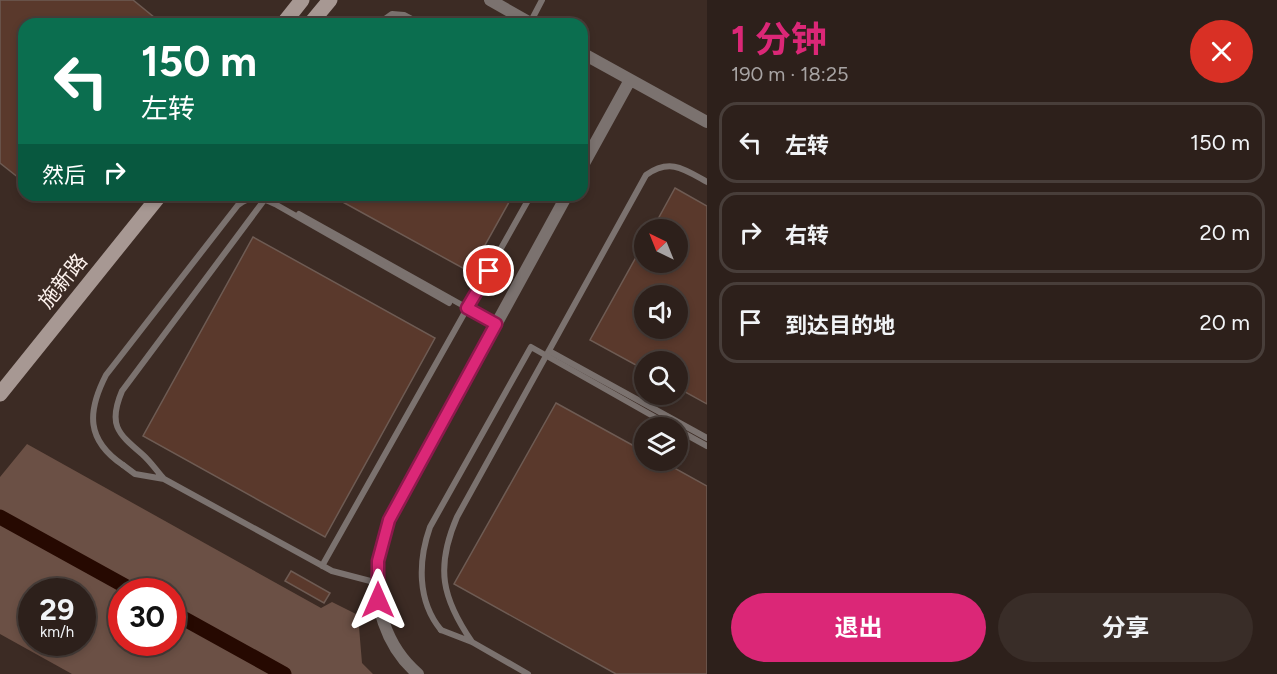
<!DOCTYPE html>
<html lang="zh">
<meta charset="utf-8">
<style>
body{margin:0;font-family:Figtree,"Noto Sans SC",sans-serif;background:#392d28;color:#f1f3f6;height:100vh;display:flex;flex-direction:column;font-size:22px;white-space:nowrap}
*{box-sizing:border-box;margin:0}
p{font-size:20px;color:#a7a3a3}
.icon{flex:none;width:33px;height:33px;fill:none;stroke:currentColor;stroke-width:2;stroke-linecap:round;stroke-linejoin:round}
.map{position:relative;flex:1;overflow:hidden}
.panel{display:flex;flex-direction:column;background:#2d201b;width:570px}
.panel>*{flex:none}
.hud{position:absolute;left:18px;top:18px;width:570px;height:183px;border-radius:18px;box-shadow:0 3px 9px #0003,0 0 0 2px #483e3a;background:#0b6e4f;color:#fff;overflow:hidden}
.needle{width:39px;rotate:317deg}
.buttons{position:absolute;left:634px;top:219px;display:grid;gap:12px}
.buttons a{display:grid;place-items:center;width:54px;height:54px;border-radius:50%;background:#2d201b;box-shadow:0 3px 9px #0003,0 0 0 2px #483e3a;font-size:30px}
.speed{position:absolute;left:18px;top:578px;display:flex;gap:12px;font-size:30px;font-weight:700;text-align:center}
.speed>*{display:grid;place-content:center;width:78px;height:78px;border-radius:50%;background:#2d201b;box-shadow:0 3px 9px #0003,0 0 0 2px #483e3a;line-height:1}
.speed small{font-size:15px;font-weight:400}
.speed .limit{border:9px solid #d22;background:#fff;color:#111}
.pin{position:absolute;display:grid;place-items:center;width:51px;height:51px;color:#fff;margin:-26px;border:3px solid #fff;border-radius:50%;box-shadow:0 2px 6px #0007}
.me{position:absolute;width:66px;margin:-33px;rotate:0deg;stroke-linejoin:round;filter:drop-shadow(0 0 4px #0008)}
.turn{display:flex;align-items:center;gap:21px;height:126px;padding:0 24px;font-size:27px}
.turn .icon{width:78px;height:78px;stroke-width:2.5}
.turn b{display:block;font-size:42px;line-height:51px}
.then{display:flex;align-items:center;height:57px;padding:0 24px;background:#0003;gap:12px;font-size:22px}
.round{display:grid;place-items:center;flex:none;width:63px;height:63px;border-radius:32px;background:#392d28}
.headline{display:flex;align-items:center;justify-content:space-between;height:102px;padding:0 24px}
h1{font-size:36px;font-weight:700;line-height:45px;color:#db2777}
.button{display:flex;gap:12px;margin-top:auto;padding:12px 24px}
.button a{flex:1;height:69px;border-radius:36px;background:#db2777;color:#fff;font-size:24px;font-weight:700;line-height:69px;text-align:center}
.button a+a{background:#392d28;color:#f1f3f6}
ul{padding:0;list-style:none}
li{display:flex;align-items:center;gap:18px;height:81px;margin:0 12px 9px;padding:0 12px;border:3px solid #483e3a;border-radius:18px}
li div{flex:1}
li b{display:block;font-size:22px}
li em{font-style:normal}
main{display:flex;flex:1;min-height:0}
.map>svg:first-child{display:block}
.green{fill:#6b5045;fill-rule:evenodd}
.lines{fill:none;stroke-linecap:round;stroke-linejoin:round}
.canal{stroke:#260901;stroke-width:15}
.building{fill:#5a392c;stroke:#6e5b53;stroke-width:1.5;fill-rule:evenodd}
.lane{stroke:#7b726f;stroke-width:6}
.street{stroke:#7b726f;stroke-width:12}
.secondary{stroke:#a79893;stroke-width:15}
.lane-bridge{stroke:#7b726f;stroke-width:6}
.route-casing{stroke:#8e194d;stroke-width:15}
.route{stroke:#db2777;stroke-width:10}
.labels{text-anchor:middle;stroke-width:4.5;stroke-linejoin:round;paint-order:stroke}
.street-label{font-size:21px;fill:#fcf1ec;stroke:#3c2b24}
</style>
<main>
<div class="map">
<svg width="707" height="674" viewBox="0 0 707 674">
<rect width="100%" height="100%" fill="#3c2b24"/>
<path class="green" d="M27,444L321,608L332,602L358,615L362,663L373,674H72L0,634V477ZM32,591H82V642H32ZM122,591H172V642H122Z"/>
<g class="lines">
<path class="canal" d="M0,517L134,591
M172,612L284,674"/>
</g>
<path class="building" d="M0,0H133L160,22L24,24V182L0,163Z
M675,188L707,206V404L678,388V362H645V370L590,340L645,241V262H678V230H652ZM645,296H678V328H645Z
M330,195H513L470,272Z
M253,237L435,338L325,537L143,436Z
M556,403L645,452V460H660L707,486V674H616L454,584Z
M291,571L330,593L324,603L285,581Z"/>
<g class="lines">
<path class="lane" d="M530,23L542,0
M378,24L392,14L404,15L421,24
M299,214L496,324
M549,351L707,438
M678,430L707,446
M123,465L135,474L164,479L332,571L378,583
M164,479C157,471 150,461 142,454C117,433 108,424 122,391L268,195
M322,566L531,195
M441,630L472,642L528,674
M472,642C442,598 435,568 457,517L646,175C670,158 684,169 707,182"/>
<path class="street" d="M490,0L532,24
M582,53L707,122
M582,167L630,80
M418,674C386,647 372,602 378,561C380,547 385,533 389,520L567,195"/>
<path class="secondary" d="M283,24L302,0
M310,24L330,0
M0,394L160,195"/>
<path class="lane-bridge" d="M123,465C86,440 87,412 106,375L238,205C252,195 260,197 275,204L449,303
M441,630C417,601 418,561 430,527L531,347L674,428"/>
</g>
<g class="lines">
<defs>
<path id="route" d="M378,600V561L389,520L496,324L467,308L489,271"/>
</defs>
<use href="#route" class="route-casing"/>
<use href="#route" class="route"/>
</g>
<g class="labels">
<g class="street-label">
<text transform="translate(63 281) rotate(-51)" y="7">施新路</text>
</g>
</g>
</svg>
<div class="buttons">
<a><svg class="needle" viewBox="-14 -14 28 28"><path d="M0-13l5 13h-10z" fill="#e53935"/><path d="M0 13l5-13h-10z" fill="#a7a3a3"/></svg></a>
<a><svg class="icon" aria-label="sound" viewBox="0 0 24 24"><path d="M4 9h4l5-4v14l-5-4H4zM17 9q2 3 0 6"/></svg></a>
<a><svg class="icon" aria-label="search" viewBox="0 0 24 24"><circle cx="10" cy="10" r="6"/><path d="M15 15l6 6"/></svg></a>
<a><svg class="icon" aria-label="layers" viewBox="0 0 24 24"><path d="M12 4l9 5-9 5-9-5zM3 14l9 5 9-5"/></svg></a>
</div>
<div class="speed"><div>29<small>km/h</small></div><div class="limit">30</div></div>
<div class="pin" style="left:489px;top:271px;background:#d93025"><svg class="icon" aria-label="arrive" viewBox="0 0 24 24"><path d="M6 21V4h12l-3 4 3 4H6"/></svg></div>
<svg class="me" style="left:378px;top:600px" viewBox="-20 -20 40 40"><path d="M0-17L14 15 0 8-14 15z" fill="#db2777" stroke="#fff" stroke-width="4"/></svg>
<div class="hud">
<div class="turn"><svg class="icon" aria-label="left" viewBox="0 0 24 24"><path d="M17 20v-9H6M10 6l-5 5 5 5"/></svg><div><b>150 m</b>左转</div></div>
<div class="then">然后<svg class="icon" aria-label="right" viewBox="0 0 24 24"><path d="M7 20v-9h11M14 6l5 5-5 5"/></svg></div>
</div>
</div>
<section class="panel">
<div class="headline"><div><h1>1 分钟</h1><p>190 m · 18:25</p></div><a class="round" style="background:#d93025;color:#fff"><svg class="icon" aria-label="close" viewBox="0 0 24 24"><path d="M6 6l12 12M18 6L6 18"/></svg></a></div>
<ul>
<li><svg class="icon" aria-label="left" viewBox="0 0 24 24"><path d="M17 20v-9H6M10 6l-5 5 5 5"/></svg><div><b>左转</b></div><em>150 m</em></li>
<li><svg class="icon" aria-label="right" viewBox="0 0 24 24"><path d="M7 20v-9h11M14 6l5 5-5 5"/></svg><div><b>右转</b></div><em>20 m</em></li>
<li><svg class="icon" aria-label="arrive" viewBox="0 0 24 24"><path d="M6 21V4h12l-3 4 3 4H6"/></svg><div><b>到达目的地</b></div><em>20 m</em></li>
</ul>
<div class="button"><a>退出</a><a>分享</a></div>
</section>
</main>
